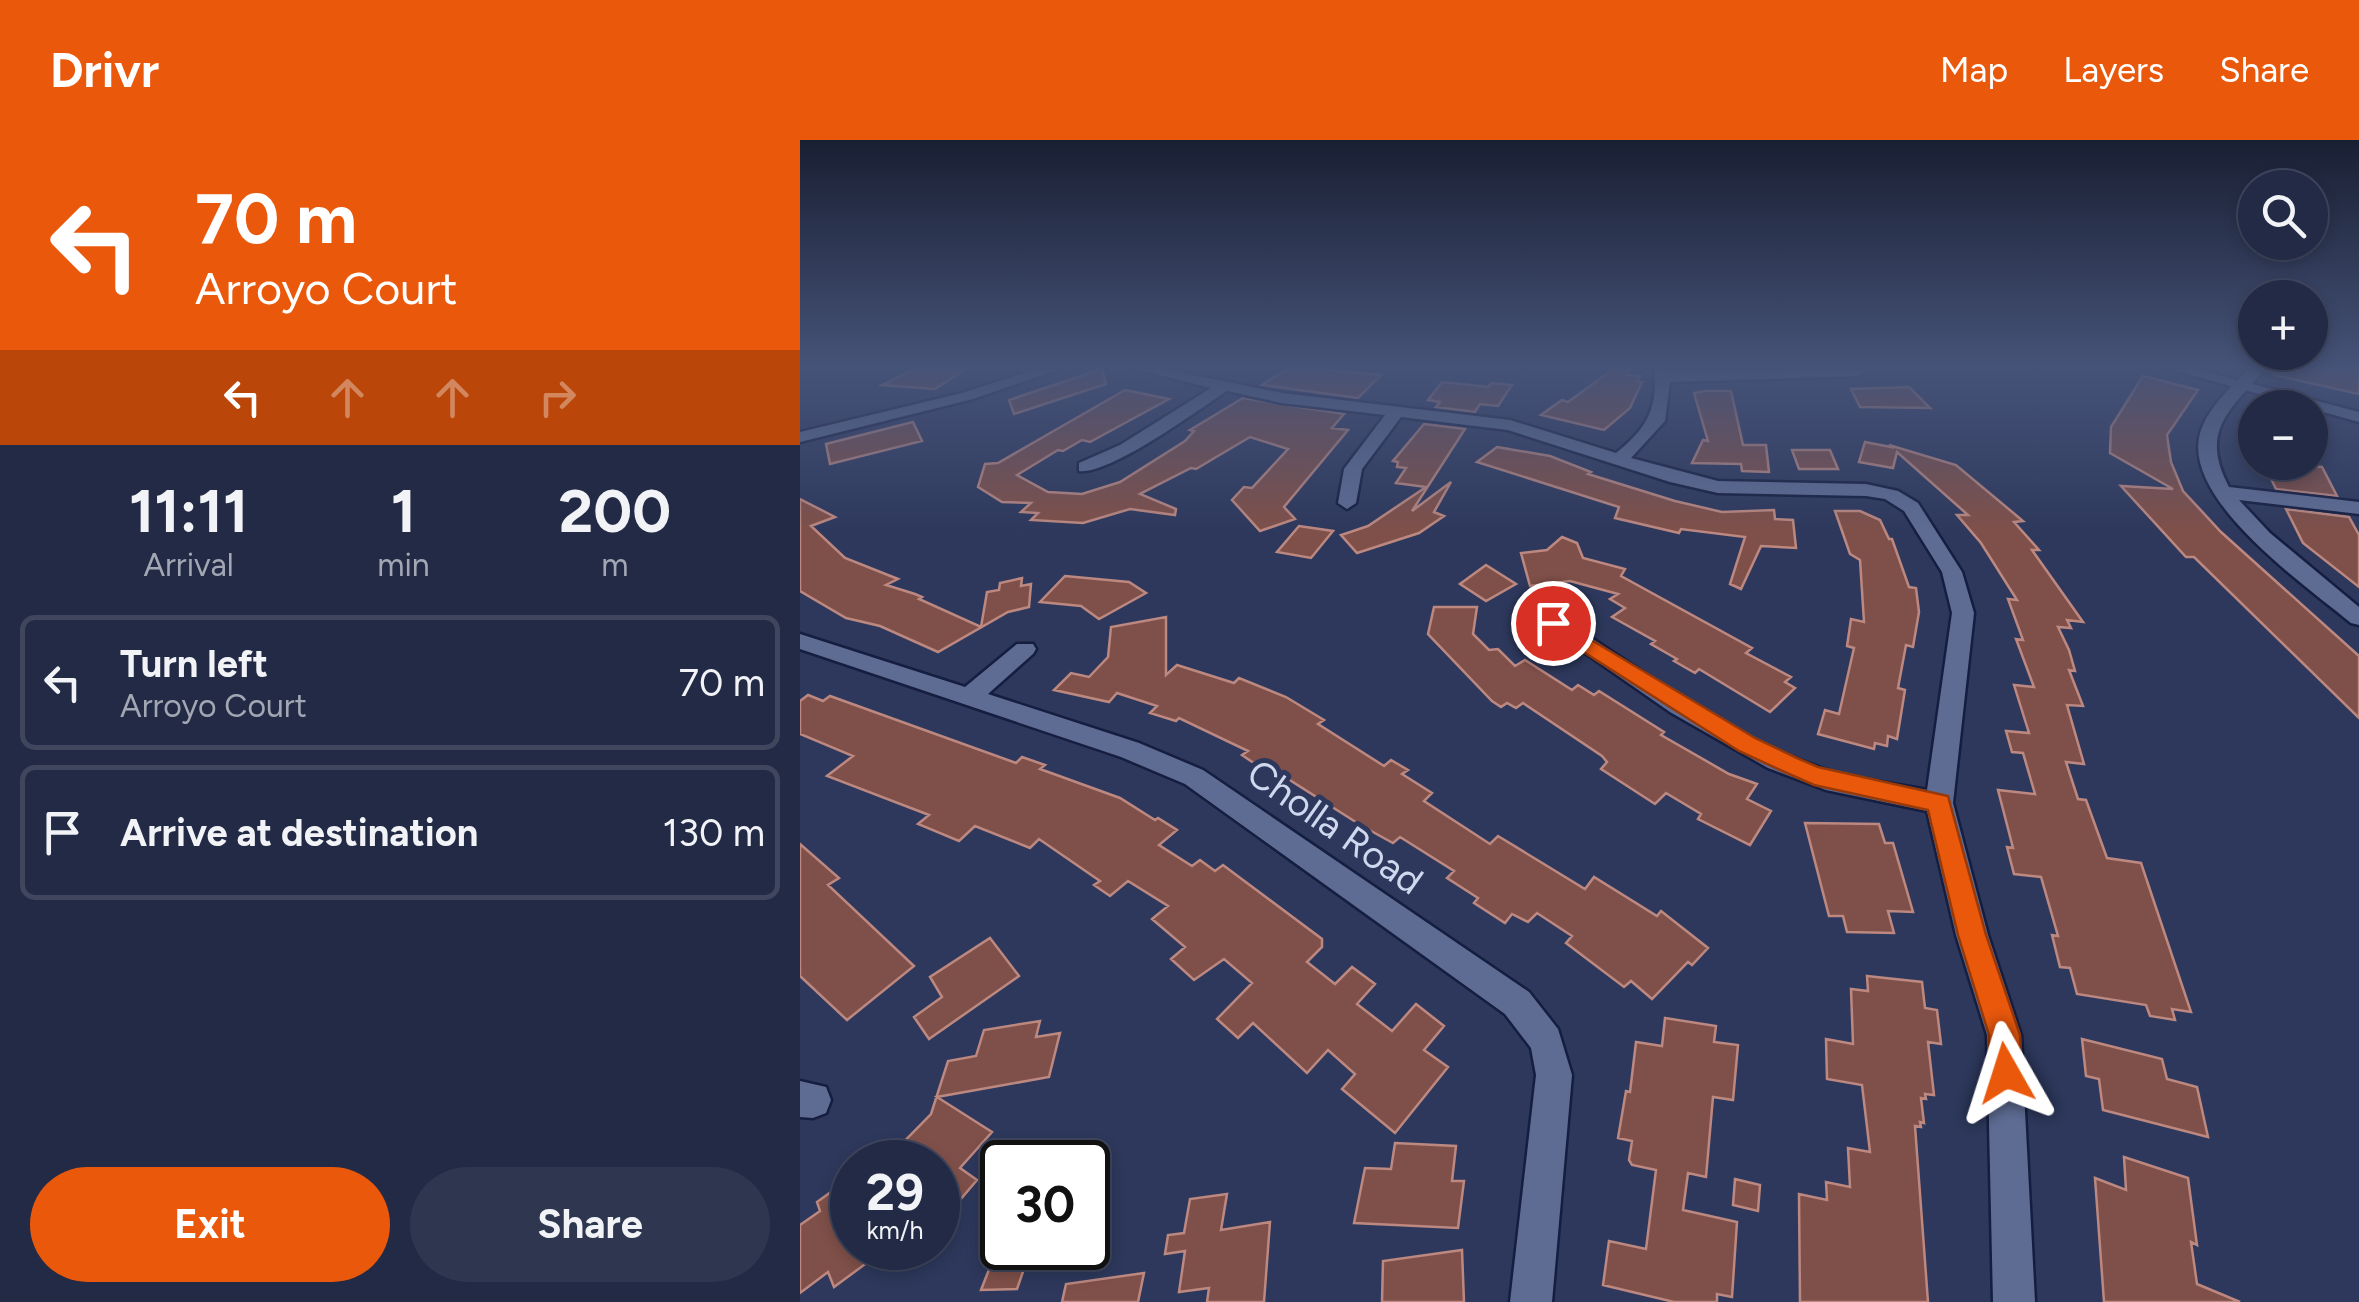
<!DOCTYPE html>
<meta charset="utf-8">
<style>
body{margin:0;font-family:Figtree,sans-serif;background:#2e3650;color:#f1f3f6;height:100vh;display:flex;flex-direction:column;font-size:38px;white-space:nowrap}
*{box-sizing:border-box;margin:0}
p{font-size:32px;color:#a2a7b3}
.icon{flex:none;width:55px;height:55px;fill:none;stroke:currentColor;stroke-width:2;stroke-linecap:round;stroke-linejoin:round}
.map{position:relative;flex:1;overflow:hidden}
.panel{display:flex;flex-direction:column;background:#222a45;width:800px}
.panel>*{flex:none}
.hud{background:#ea580c;color:#fff;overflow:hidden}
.buttons{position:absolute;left:1438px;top:30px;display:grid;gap:20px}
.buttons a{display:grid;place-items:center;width:90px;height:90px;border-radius:50%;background:#222a45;box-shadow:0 5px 15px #0003,0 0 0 2px #3f465e;font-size:50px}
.speed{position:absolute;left:30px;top:1000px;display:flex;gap:20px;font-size:50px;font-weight:700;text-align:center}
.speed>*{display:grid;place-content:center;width:130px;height:130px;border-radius:50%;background:#222a45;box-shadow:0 5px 15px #0003,0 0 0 2px #3f465e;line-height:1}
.speed small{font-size:25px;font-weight:400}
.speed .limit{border:5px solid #111;border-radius:15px;background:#fff;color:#111}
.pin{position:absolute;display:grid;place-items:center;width:85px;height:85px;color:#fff;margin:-42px;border:5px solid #fff;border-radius:50%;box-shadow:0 2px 10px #0007}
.me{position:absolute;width:110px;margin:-55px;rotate:354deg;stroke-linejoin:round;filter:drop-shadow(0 0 8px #0008)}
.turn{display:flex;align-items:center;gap:35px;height:210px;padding:0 30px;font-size:45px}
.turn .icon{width:130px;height:130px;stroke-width:2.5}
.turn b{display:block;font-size:70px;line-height:85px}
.lanes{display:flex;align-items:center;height:95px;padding:0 30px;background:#0003;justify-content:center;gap:50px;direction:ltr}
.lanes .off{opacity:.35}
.eta{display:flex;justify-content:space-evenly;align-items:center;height:170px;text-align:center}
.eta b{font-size:60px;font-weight:700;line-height:70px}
.button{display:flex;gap:20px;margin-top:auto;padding:20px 30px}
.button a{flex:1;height:115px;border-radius:60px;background:#ea580c;color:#fff;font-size:40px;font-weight:700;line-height:115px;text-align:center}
.button a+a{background:#2e3650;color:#f1f3f6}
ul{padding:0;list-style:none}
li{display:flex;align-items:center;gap:30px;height:135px;margin:0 20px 15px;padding:0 10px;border:5px solid #3f465e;border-radius:15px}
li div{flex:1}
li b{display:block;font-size:38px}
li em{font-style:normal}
header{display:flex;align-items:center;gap:60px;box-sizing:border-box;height:140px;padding:0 50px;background:#ea580c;color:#fff}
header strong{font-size:48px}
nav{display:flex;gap:55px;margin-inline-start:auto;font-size:35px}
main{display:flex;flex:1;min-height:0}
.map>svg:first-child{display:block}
.building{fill:#7f5049;stroke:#bc8880;stroke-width:2.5}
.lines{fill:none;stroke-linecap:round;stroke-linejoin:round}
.street-casing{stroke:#151e40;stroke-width:5}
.secondary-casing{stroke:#151e40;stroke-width:5}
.street{fill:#5e6b93;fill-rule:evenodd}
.secondary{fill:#5e6b93;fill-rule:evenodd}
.route{fill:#ea580c;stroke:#983908;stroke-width:2.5}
.labels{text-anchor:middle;stroke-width:10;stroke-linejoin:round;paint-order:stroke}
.street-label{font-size:38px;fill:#cfd8ee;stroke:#2d385c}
</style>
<header>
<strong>Drivr</strong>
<nav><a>Map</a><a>Layers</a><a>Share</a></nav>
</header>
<main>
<section class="panel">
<div class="hud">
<div class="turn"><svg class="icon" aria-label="left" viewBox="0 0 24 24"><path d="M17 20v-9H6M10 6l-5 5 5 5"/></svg><div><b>70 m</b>Arroyo Court</div></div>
<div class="lanes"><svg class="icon" aria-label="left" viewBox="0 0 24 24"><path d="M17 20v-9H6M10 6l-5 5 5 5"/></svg><svg class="icon off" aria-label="ahead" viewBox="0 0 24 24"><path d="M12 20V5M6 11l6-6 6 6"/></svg><svg class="icon off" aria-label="ahead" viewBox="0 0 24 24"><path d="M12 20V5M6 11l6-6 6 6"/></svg><svg class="icon off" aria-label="right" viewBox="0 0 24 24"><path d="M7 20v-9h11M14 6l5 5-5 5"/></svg></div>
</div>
<div class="eta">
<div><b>11:11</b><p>Arrival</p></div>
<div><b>1</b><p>min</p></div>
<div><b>200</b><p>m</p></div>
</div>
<ul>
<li><svg class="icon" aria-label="left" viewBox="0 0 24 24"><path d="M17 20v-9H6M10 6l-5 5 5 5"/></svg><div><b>Turn left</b><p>Arroyo Court</p></div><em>70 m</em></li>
<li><svg class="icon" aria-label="arrive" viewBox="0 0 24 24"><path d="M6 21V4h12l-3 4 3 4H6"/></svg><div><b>Arrive at destination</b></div><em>130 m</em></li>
</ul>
<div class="button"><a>Exit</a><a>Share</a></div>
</section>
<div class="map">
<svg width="1559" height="1162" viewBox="0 0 1559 1162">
<rect width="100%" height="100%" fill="#2d385c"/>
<path class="building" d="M115,229H166L135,249L82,245Z
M302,229L306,244L214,274L209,260Z
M487,229H516L581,235L558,258L462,245Z
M813,229H829L827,235L840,236L837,241L842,242L830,268L804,290L741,275L762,260L768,262Z
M1475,229H1559V254L1474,235Z
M1343,236L1398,250L1367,295L1371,322L1383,351L1421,392L1559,516V578L1394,417H1386L1321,346L1373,349L1310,313L1311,287Z
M642,242L688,247L691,243L712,245L698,266L680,264L675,272L636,267L640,262L628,260Z
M1109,247L1130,268L1060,267L1051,249Z
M325,250L369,259L290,302L282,300L263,311L258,310L217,335L248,352L282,354L320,342L385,301L394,291L390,290L443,258L544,274L532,288L548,290L484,367L495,379L460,391L432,360L444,347L452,348L488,309L450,297L396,329L391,328L340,354L376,369L375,375L330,369L283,383L231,380L238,373L221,372L231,363L202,362L178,347L185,324L198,323Z
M905,251H931L943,305H966L969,332L942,331L941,324L892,323L903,300L908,301L894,253Z
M113,282L122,301L30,324L26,304Z
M624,284L665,289L612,371L651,342L634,372L644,376L619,393L557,413L541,395L568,386L626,347L596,343L606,328L597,327L598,322L593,321Z
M1065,302L1091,307L1089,305L1156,325L1223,381L1214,382L1239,410H1232L1283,482L1267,480L1271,488L1258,487L1269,510L1275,531L1269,530L1283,566L1267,565L1284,624L1266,622L1278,659L1286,660L1307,718L1341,723L1391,872L1372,869L1375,880L1350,876L1346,865L1277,854L1270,828L1260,827L1252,795L1258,796L1241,737L1214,734L1207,707L1213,708L1198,650L1235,654L1223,613L1212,612L1206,591L1229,593L1214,545L1234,547L1216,499L1223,500L1208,459L1217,460L1181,403L1157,375H1168L1097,312L1093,328L1059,322Z
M697,307L750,316L791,332L788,334L875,361L922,372L974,370L975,379L993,380L996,408L961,406L941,449L930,444L945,397L881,389L879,393L815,378L819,367L677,322Z
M992,310H1030L1038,329H999Z
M1463,322L1522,327L1537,356L1476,349Z
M0,359L35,377L11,386L45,418L98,439L86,445L115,454L122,457L119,459L181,487L187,452L199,450L200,443L222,438L221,446L231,444L229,467L208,472L138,512L80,486L46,478L0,451Z
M1486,369L1549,377L1559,395V447L1503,403Z
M1035,371H1060L1080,380L1089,399H1092L1109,447L1116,448L1119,472L1113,507L1106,505L1098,548L1105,550L1097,599L1088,596L1087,606L1075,603L1074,609L1018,594L1025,570L1039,574L1054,508L1047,506L1051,479L1064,482L1060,420L1050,414Z
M499,386L533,391L511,418L477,412Z
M762,397L777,403L783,418L825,429L821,436L952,508L946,513L991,537L985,542L995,548L970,572L899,529L895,533L874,521L877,519L851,504L855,501L812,477L825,468L810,459L818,454L770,441L730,446L721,413L747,410Z
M686,425L716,444L686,461L660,444Z
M265,436L329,442L346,453L299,479L281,466L240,462Z
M634,467H677L673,494L689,510L698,509L715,526L725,520L772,550L778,545L794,555L799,551L864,592L861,595L929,634L957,644L947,659L971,671L950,705L898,679L901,674L866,653L855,664L801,629L807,622L802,616L723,563L716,568L707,563L701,567L692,561L628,494Z
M366,477V535L377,525L434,543L439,538L486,557L524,580L518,584L584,626L591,620L608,630L602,634L632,653L624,661L690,704L698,696L785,749L794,737L857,776L861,771L908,808L892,825L888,822L852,859L831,841L824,847L766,803L772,796L737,773L728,782L712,774L705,783L674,763L678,758L647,738L654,731L600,697L593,703L562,686L466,625L461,628L442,615L448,611L379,578L376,581L350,573L357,566L317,553L309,562L254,550L271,533L289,537L308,517L311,487Z
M8,555L23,561L30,556L216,623L222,617L245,625L240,629L320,658L355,680L358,678L377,690L359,705L392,726L400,720L415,731L423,725L522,799V807L507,822L535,844L552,827L575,844L557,864L592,891L616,864L644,886L624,910L648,927L595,993L542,949L555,934L528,910L507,933L453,883L438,898L417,879L452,843L424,819L394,840L371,819L385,807L352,779L368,766L328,741L310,756L294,745L300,741L239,699L230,708L175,686L159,701L118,684L129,675L27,636L53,616L0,594V561Z
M1005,683L1079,684L1085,703H1093L1113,772L1088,771L1094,793L1047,792L1043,776H1029Z
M0,704L39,738L28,745L114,826L47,880L0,836Z
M190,798L219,836L129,899L114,877L142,857L130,837Z
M1067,836L1122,842L1125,868L1137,870L1141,904L1128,902L1134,955L1125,954L1126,959L1121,958L1124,983L1120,982L1121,987L1115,986L1128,1162H1000L999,1054L1027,1060L1026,1042L1050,1047L1048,1008L1070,1012L1062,945L1027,939L1026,899L1053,904L1051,849L1068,851Z
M865,878L916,886L914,902L938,905L933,960L913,957L906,1037L888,1033L883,1070L937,1082L932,1157L917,1154V1162H874L803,1145L809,1101L846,1109L856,1030L832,1025L829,1020L832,1001L818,998L826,951L830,952L836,902L862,906Z
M240,881L236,897L260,893L249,937L137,957L192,992L160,1028L177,1040L148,1074L138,1066V1022H84L131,974L148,921L176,916L184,890Z
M1282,899L1362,919L1367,939L1397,947L1408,997L1303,970L1299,939L1286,936Z
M595,1003L656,1006L652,1041H664L658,1088L554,1083L565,1028L591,1029Z
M1324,1017L1388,1038L1397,1105L1391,1102L1397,1144L1440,1162H1304L1295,1038L1326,1050Z
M52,1037V1108H87L34,1147L28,1132L0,1153V1085L20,1071L17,1062Z
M935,1039L960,1045L958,1071L933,1065Z
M427,1054L421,1090L470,1082L464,1162H407L409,1148L379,1152L385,1111L365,1114L368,1095L384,1093L390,1059Z
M662,1110L664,1162H582L583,1121Z
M225,1126L217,1149L181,1150L190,1127Z
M344,1133L338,1162H262L266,1144Z"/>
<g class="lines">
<defs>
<path id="street" d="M237,229H260L173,259L0,302V292L162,253Z
M336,229H364L482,253L710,280L816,313C847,288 858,269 854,229H868L869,232L1065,229L1064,234L1059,236L870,242L865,281L831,318L918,341L1066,344L1098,351L1118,363L1162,432L1174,473L1153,663L1188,795L1221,895L1235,1162H1193L1187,895L1156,795L1127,671L1026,650L968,628L870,572L742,483L753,476L761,478C844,531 927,596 1021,628C1055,640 1092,643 1127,650L1152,473L1142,432L1104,371L1085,359L1066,356L918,353L870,342L708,290L601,277L562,329L556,363L547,369L538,363L544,329L585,275L482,263L427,251C398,270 310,335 279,331V323L320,305L411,248Z
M1449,229H1465C1430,270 1399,291 1429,347L1559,362V374L1439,360L1470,393L1559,467V485L1551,483C1506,446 1387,363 1399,298C1404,271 1431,247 1449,229Z
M0,494L165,547L217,504H233L236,509L233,514L188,554L339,603L403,630L729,852L758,889L772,935L752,1162H710L736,935L731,908L705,874L385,644L321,617L0,509Z
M0,941L26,947L31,960L26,973L13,978L0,977Z"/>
<path id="secondary" d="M1370,229H1395L1559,272V282Z"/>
</defs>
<use href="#street" class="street-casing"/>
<use href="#secondary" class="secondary-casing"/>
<use href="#street" class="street"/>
<use href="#secondary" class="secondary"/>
</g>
<linearGradient id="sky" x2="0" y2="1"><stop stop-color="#191f33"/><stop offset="0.58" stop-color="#465378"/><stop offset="1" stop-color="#465378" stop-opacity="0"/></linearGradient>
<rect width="1559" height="392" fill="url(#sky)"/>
<path class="route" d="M753,477L955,598L997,618L1018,627L1148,656L1186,795L1220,895L1222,933L1217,944L1206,949L1194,944L1190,933L1189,895L1158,795L1128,670L1014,645L980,630L939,611L746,488L743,483Z"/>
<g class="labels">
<g class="street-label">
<text transform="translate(535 687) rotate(35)" y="13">Cholla Road</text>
</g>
</g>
</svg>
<div class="buttons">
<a><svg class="icon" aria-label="search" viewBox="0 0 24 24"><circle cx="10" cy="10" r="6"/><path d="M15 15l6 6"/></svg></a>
<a>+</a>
<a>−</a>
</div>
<div class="speed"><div>29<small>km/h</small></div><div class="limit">30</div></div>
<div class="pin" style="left:753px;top:483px;background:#d93025"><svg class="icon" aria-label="arrive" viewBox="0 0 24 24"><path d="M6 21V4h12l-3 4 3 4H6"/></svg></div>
<svg class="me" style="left:1206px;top:933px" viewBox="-20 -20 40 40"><path d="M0-17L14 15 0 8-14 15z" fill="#ea580c" stroke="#fff" stroke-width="4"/></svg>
</div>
</main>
